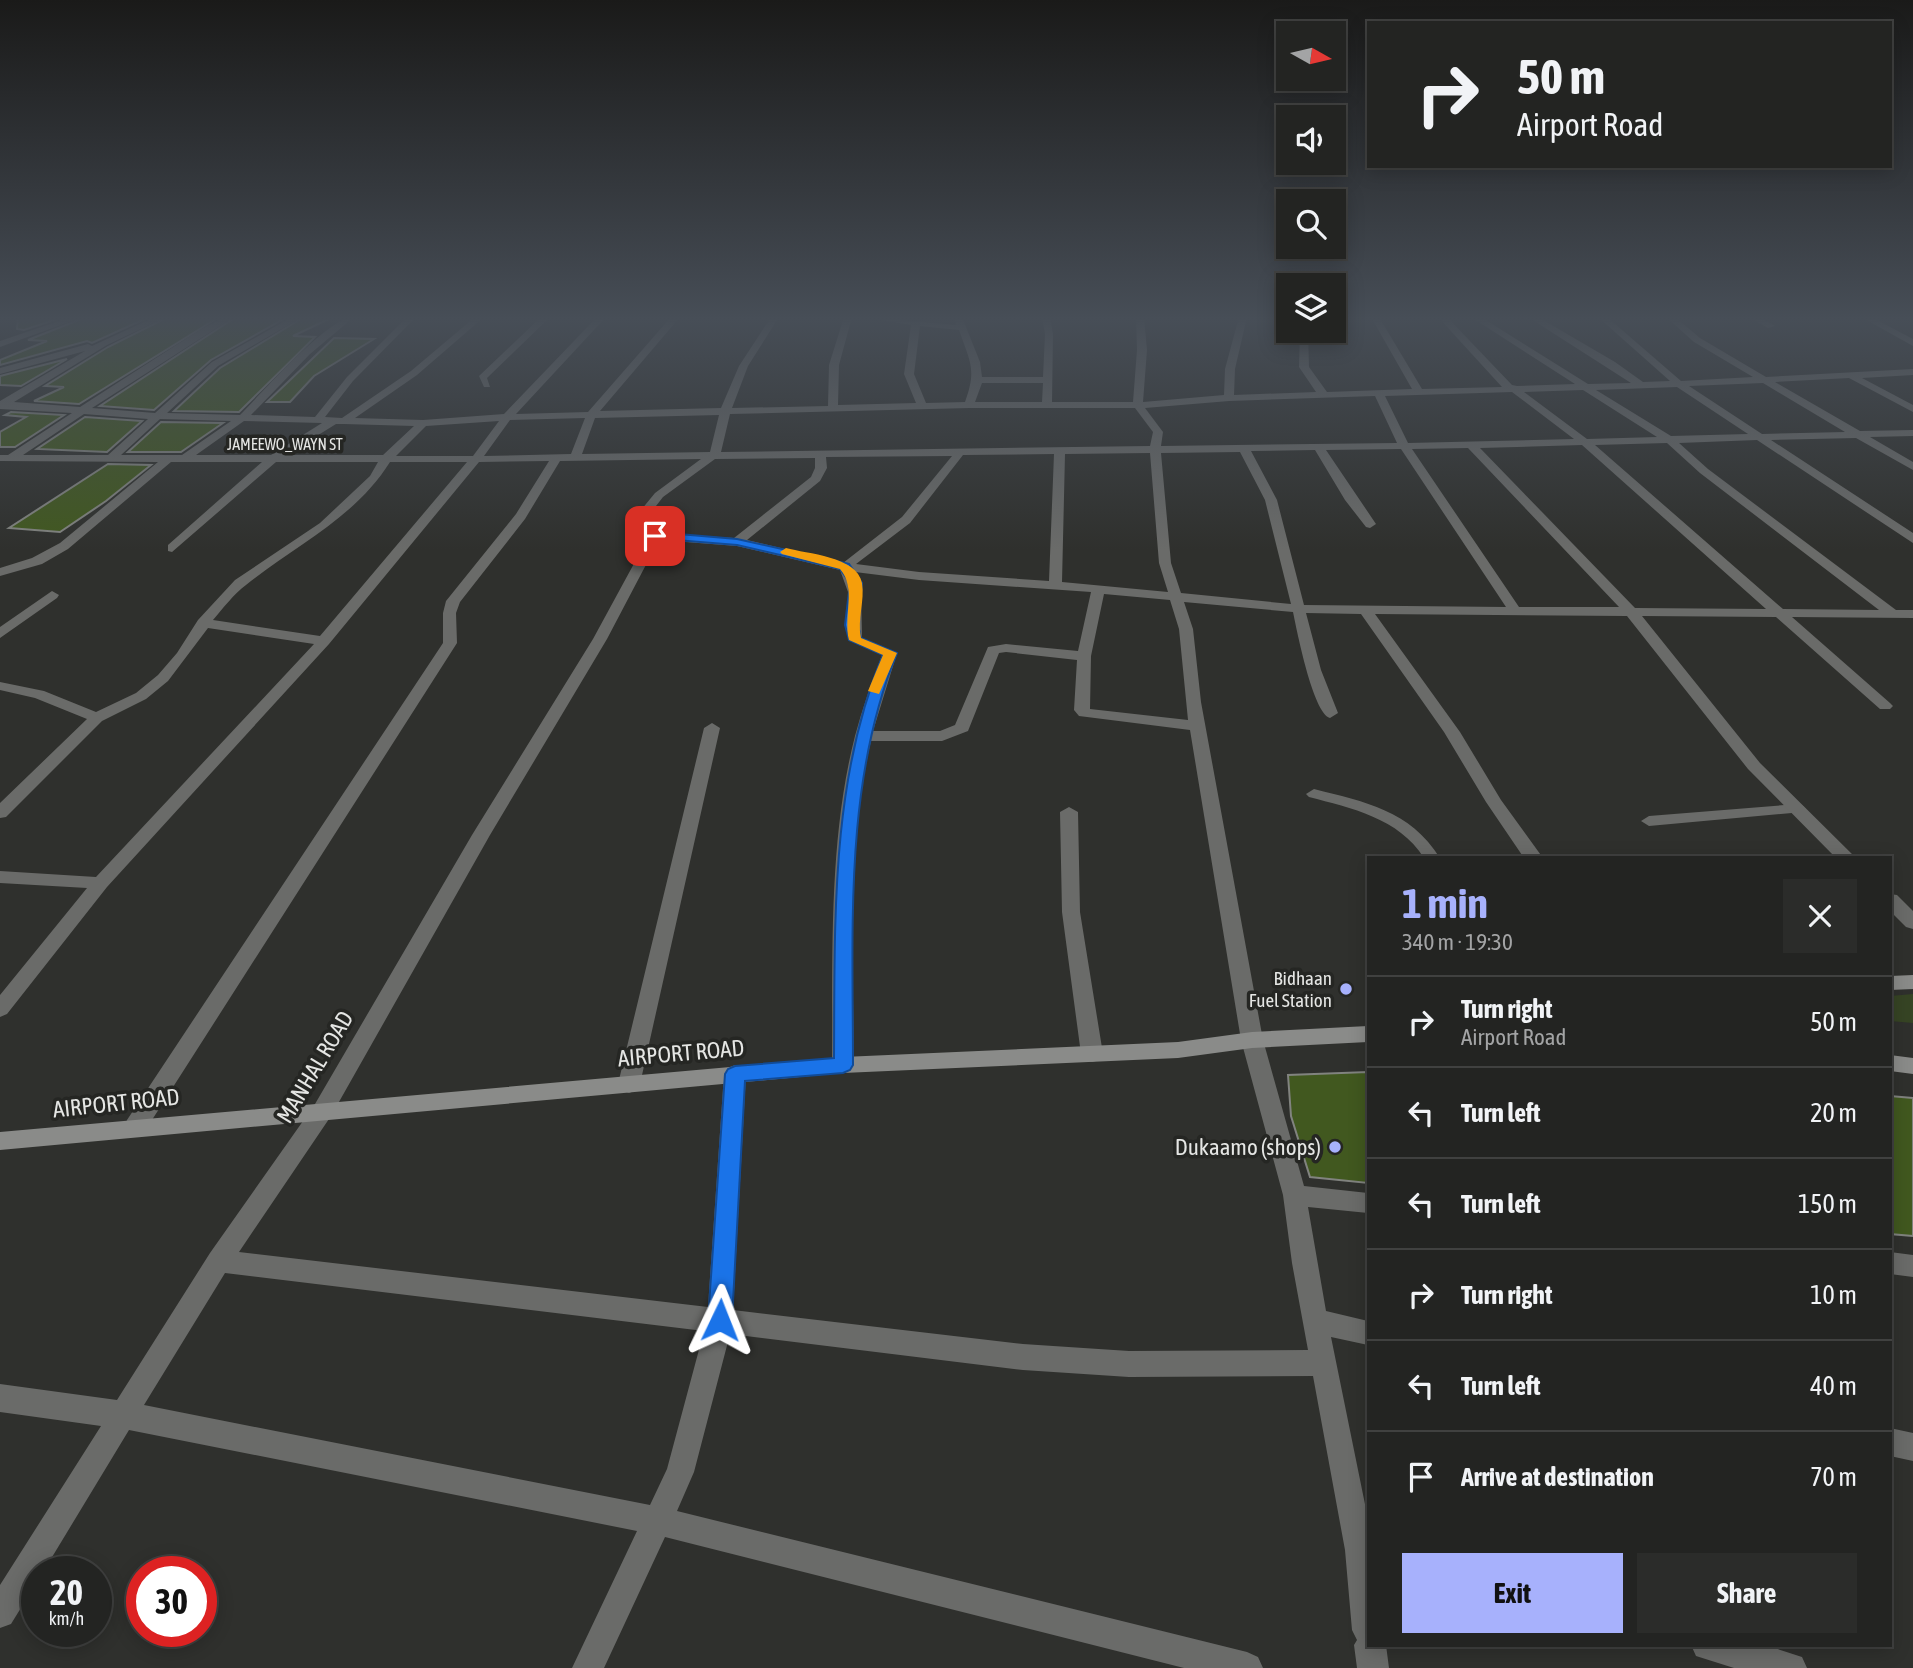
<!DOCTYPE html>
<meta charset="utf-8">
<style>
body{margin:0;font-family:"Asap Condensed",sans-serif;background:#2b2c2a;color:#f1f3f6;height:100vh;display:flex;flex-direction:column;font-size:26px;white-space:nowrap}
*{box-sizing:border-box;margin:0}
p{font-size:23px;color:#a3a4a5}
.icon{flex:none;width:38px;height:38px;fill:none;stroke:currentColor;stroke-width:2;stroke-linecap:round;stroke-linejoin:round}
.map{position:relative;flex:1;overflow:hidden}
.drawer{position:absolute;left:1367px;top:856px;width:525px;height:791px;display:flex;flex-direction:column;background:#232422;border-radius:0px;box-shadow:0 4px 18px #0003,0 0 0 2px #404140}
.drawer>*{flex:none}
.top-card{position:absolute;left:1367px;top:21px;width:525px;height:147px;border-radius:0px;box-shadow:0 4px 18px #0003,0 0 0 2px #404140;background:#232422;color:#f1f3f6;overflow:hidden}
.needle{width:46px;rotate:98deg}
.fabs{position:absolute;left:1276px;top:21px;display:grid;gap:14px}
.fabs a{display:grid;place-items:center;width:70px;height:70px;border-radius:0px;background:#232422;box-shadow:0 4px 18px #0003,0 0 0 2px #404140;font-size:35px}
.speed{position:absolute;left:21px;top:1556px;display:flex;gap:14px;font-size:35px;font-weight:700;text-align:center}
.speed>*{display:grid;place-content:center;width:91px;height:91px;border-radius:50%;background:#232422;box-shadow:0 4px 18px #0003,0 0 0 2px #404140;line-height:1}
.speed small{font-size:18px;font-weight:400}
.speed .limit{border:10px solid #d22;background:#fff;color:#111}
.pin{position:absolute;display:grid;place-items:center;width:60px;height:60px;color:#fff;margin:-30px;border-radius:14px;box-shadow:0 4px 10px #0006}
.me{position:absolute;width:77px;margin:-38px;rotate:2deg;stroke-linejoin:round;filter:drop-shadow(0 0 5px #0008)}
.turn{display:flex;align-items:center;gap:24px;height:147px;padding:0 35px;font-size:32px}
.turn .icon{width:91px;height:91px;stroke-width:2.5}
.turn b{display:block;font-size:49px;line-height:60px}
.round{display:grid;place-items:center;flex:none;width:74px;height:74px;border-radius:0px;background:#2b2c2a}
.summary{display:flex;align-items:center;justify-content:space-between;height:119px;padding:0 35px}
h1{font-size:42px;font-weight:700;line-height:52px;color:#a7b1fc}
.cta{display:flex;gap:14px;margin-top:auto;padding:14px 35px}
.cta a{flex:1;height:80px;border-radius:0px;background:#a7b1fc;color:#111;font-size:28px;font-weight:700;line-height:80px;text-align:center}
.cta a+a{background:#2b2c2a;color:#f1f3f6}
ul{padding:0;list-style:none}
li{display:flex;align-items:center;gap:21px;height:91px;padding:0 35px;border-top:2px solid #404140}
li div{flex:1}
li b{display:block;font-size:26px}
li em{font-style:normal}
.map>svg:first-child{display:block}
.green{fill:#364424}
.building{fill:#41581f;stroke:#81837f;stroke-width:2}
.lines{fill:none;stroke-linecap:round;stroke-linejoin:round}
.lane{fill:#6a6b69;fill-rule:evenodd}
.street{fill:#6a6b69;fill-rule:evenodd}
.secondary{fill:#8a8b89;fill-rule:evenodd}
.route{fill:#1a73e8;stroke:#114b97;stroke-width:2}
.slow{fill:#f59e0b}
.poi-dot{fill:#a7b1fc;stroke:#252623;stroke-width:2.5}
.labels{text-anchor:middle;stroke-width:7;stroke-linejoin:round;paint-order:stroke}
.far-street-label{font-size:16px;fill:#e5e6e4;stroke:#252623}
.poi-label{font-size:19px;fill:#e5e6e4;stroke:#252623;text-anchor:end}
.near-street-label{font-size:23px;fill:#e5e6e4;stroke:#252623}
.near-poi-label{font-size:23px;fill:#e5e6e4;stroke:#252623;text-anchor:end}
</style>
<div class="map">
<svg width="1913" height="1668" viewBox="0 0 1913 1668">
<rect width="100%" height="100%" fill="#2f302d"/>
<path class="green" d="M1913,994V1023L1890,1021V996Z"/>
<path class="building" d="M18,317H63L24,330L17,329Z
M86,317H149L92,343L87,341L0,365V360L47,341L28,340Z
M168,317H219L79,404L34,401L64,387L45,386L108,347Z
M236,317H287L211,360L154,410L100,406Z
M304,317H333L293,336L315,337L239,412L174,411L220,368Z
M334,338L374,339L314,376L290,402H267Z
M67,359L21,386L0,385V376Z
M11,412L64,415L15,447H0V432L26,417L5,415Z
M85,417L142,421L107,452L37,449Z
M161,422L223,423L181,452H128Z
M108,464L151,465L106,501L60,532L9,528Z
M1368,1072V1183L1310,1177L1291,1116L1288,1075Z
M1890,1096L1913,1098V1236L1890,1234Z"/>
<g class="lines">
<path class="lane" d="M1314,789C1365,802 1410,810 1440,858H1424C1399,818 1351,808 1309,797L1306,794Z
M1798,804L1803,806L1806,809L1803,812L1649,826L1641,821L1649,816Z"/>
<path class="street" d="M71,317H83L0,347V341Z
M155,317H166L107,345L14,402L80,407L198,331L224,317H234L92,408L155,413L212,362L292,317H302L218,366L167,413L240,415C261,394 328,317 354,317L310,354L251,415L315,417L347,377L407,317H416L353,381L325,417L342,418L411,371L475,317H484L417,375L355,418L423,420L504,414L597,317H606L516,414L588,412L671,317H680L600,411L721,408L739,366L771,317H779L748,366L732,408L828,406L829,365L844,317H852L839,365L838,405L916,403L904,374L911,325L863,317L956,325L954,317H962L980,362L982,377H1043L1045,334L1042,317H1050L1053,334L1052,402H1133L1137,350L1136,317H1144L1147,350L1143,402L1224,395L1225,369L1239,317H1247L1235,369L1234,395L1316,392L1299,367L1300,331H1308L1309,367L1327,392L1412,389L1371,317H1379L1422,389L1502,387L1438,317H1447L1512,385L1517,386L1575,384L1471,317H1481L1588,384L1631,383L1528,317H1538L1615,362L1643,382L1670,381L1598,317H1607L1681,381L1753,377L1694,342L1666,317H1675L1700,338L1766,377L1913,369V375L1862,378L1913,405V412L1849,378L1775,382L1860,431L1913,430V436L1870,437L1913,462V470L1856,438L1771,440L1913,533V543L1757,440L1679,443L1708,469L1896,610H1913V618L1792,617L1890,703L1893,706L1890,709H1880L1776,617L1642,616L1760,763L1856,858H1836L1748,769L1627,616L1375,614L1460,732L1501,800L1543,858H1524L1486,802L1444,732L1361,614L1306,613L1321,670L1338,713L1330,718C1313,713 1297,631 1293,612L1184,602L1193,629L1201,702L1263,1040L1304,1186L1368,1193V1213L1308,1207L1326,1311L1368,1321V1345L1331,1337L1368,1519V1645H1386L1389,1668H1357L1354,1645L1357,1640L1352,1630L1345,1550L1313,1376L1129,1377L1023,1370L730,1334L694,1472L677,1511L1247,1652L1258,1657L1263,1668H1184L665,1537L604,1668H572L637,1531L129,1430L43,1572H37V1582L11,1624L0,1628V1585L101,1426L0,1412V1384L117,1400L210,1253L315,1104L472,835L593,639L649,536L639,525L637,515L655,493L701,459L560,461L525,519L460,602L456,613L457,643L143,1134L135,1136L127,1134L124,1127L127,1120L443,643V613L446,601L516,514L549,461L479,462L329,644L107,887L7,1014L0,1017V995L87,888L0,883V871L96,877L314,644L208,628L168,681L146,699L102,721L6,817L0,818V803L87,719L35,698L0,690V682L44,691L96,712L136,693L158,675L177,653L198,620L235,580L320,523L370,476L378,462H276L172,552L168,551V545L262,462H171L68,549L42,564L0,576V568L32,558L60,543L158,462L0,461V455H8L72,413L0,409V401L85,351L0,374V368L88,344L92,346ZM920,326L959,330C970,362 977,369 965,402L926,403L914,374ZM982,383H1043L1042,402H975ZM1763,383L1845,432L1762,434L1689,386ZM1677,387L1748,434L1671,436L1596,390ZM1583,390L1657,437L1587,439L1524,392ZM1512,392L1574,439L1408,443L1385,396ZM1375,396L1397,443L1161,446L1163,432L1145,408L1229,401ZM969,408H1135L1153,432L1150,446L721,452L730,414ZM84,414L148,419L108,455H23ZM719,415L710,452L582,454L595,418ZM585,418L571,454L484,456L510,420ZM160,419L231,421L182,455H121ZM244,421L322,423L271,455H196ZM499,421L473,456H396L426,426ZM336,424H344L414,426L383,455H286ZM1667,443L1700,473L1879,610L1783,609L1595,445ZM1582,445L1766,609L1635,608L1480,448ZM1468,448L1619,607H1519L1412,449ZM1401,449L1506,607L1304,605L1277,500L1251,451L1315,450L1345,500L1366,527L1370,528L1376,524L1326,450ZM1240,452L1265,500L1291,604L1181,593L1171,563L1161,453ZM1150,453L1159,563L1168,592L1062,582L1065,454ZM1054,454L1049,581L919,572L856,564L910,523L963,455ZM952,456L902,517L843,563L747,540L820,481L827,468L826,457ZM815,458V468L811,477L734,538L659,533L651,524L649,515L663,497L715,459ZM390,462H467L320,636L213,620C223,608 234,594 246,585C296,545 355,518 390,462ZM659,540L737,546L840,570L848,592V640L882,655C872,682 862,709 855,736C828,841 833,957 832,1065L835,1071L843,1073L851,1071L854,1065C853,958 846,846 871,741H942L968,731L999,653L1006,652L1077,660L1074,710L1079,716L1190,730L1241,1040L1283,1195L1292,1263L1308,1350L1129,1351L1023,1344L733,1310L746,1074L743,1068L735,1065L727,1068L724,1074L708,1307L239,1252L331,1116L490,835L607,639ZM855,572L919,580L1091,592L1078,651L1006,644L988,647L955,725L940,731H873L897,653L862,638L861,592ZM1104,594L1170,600L1179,629L1188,720L1090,709L1091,656ZM225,1273L704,1331L667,1469L650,1505L144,1405Z
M541,317H550L487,378L490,387H484L479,376Z
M1749,317H1760L1775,326L1768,328Z
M1861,317H1871L1913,339V346Z
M52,591L59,595L57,598L0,638V627Z
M712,723L720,728L640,1084L637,1090L629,1093L621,1090L618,1084L704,728Z
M1069,807L1078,812L1080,912L1103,1054L1100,1060L1092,1062L1084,1060L1081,1054L1062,912L1060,812Z
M1890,894L1897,895L1913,911V929L1906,927L1890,911Z
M1890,1252L1913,1255V1277L1890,1274Z
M1890,1428L1913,1433V1461L1890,1456Z
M1691,1645H1765L1802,1657L1807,1668H1734L1696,1656Z"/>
<path class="secondary" d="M1913,975V989L1890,990V976Z
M1368,1026V1042L1252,1048L1178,1058L843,1073L0,1150V1132L843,1057L1178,1042L1252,1032Z
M1890,1055L1913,1058V1074L1890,1071Z"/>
</g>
<linearGradient id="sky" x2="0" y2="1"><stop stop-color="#1a1a19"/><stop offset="0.58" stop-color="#474e57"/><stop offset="1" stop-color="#474e57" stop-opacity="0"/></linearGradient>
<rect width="1913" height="550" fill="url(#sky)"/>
<path class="route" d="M655,532L737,539L849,564L862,583L858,625L861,638L897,653C844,782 853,928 853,1065L850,1070L843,1073L745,1081L732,1320L728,1327L720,1331L712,1327L708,1320L725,1074L728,1069L735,1066L834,1058C835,924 830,781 883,655L849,640L845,625L850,583L840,569L737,545L651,538L649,536Z"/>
<path class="slow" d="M786,548C807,554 857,556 862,583C865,601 857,619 861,638L897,653L879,694L868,691L883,655L849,640C843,616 857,588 840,569L782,554L780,552Z"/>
<g class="poi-dot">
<circle cx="1346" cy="989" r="7"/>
<circle cx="1335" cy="1147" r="7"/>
</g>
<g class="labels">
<g class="far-street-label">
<text x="285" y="450">JAMEEWO_WAYN ST</text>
</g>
<g class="poi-label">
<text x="1332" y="985">Bidhaan<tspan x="1332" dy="22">Fuel Station</tspan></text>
</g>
<g class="near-street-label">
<text transform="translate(681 1053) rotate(-5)" y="8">AIRPORT ROAD</text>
<text transform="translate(315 1067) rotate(-59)" y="8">MANHAL ROAD</text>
<text transform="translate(116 1103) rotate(-6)" y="8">AIRPORT ROAD</text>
</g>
<g class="near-poi-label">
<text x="1321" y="1155">Dukaamo (shops)</text>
</g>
</g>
</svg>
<div class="fabs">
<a><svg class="needle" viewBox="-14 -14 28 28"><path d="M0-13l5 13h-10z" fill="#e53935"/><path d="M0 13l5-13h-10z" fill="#a3a4a5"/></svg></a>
<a><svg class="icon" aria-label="sound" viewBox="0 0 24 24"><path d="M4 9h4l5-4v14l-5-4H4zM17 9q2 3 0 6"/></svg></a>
<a><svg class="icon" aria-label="search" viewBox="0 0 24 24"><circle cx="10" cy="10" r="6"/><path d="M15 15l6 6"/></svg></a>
<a><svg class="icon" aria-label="layers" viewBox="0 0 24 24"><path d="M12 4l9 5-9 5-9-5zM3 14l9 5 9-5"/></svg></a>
</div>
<div class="speed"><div>20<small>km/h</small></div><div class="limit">30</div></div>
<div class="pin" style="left:655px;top:536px;background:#d93025"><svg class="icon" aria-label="arrive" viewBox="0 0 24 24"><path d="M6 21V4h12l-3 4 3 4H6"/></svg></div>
<svg class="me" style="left:720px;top:1320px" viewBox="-20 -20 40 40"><path d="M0-17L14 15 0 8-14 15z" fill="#1a73e8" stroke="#fff" stroke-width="4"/></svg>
<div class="top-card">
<div class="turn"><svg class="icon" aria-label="right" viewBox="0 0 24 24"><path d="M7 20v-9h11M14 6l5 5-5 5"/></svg><div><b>50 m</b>Airport Road</div></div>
</div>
<section class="drawer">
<div class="summary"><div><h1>1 min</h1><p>340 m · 19:30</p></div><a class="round"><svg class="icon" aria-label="close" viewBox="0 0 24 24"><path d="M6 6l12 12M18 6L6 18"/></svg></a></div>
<ul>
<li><svg class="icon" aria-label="right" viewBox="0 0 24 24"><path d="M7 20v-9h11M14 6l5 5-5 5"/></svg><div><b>Turn right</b><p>Airport Road</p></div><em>50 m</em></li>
<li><svg class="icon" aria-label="left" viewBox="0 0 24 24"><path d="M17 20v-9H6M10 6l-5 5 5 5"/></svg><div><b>Turn left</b></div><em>20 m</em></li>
<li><svg class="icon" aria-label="left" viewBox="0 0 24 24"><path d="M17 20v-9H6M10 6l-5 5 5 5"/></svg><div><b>Turn left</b></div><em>150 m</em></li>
<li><svg class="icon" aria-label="right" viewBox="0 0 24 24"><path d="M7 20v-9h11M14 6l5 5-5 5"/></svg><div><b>Turn right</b></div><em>10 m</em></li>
<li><svg class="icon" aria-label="left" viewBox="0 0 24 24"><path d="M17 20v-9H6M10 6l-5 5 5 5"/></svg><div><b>Turn left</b></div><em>40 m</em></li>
<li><svg class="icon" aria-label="arrive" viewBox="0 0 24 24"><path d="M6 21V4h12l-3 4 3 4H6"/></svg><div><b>Arrive at destination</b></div><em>70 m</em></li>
</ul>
<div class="cta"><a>Exit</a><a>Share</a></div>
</section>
</div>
